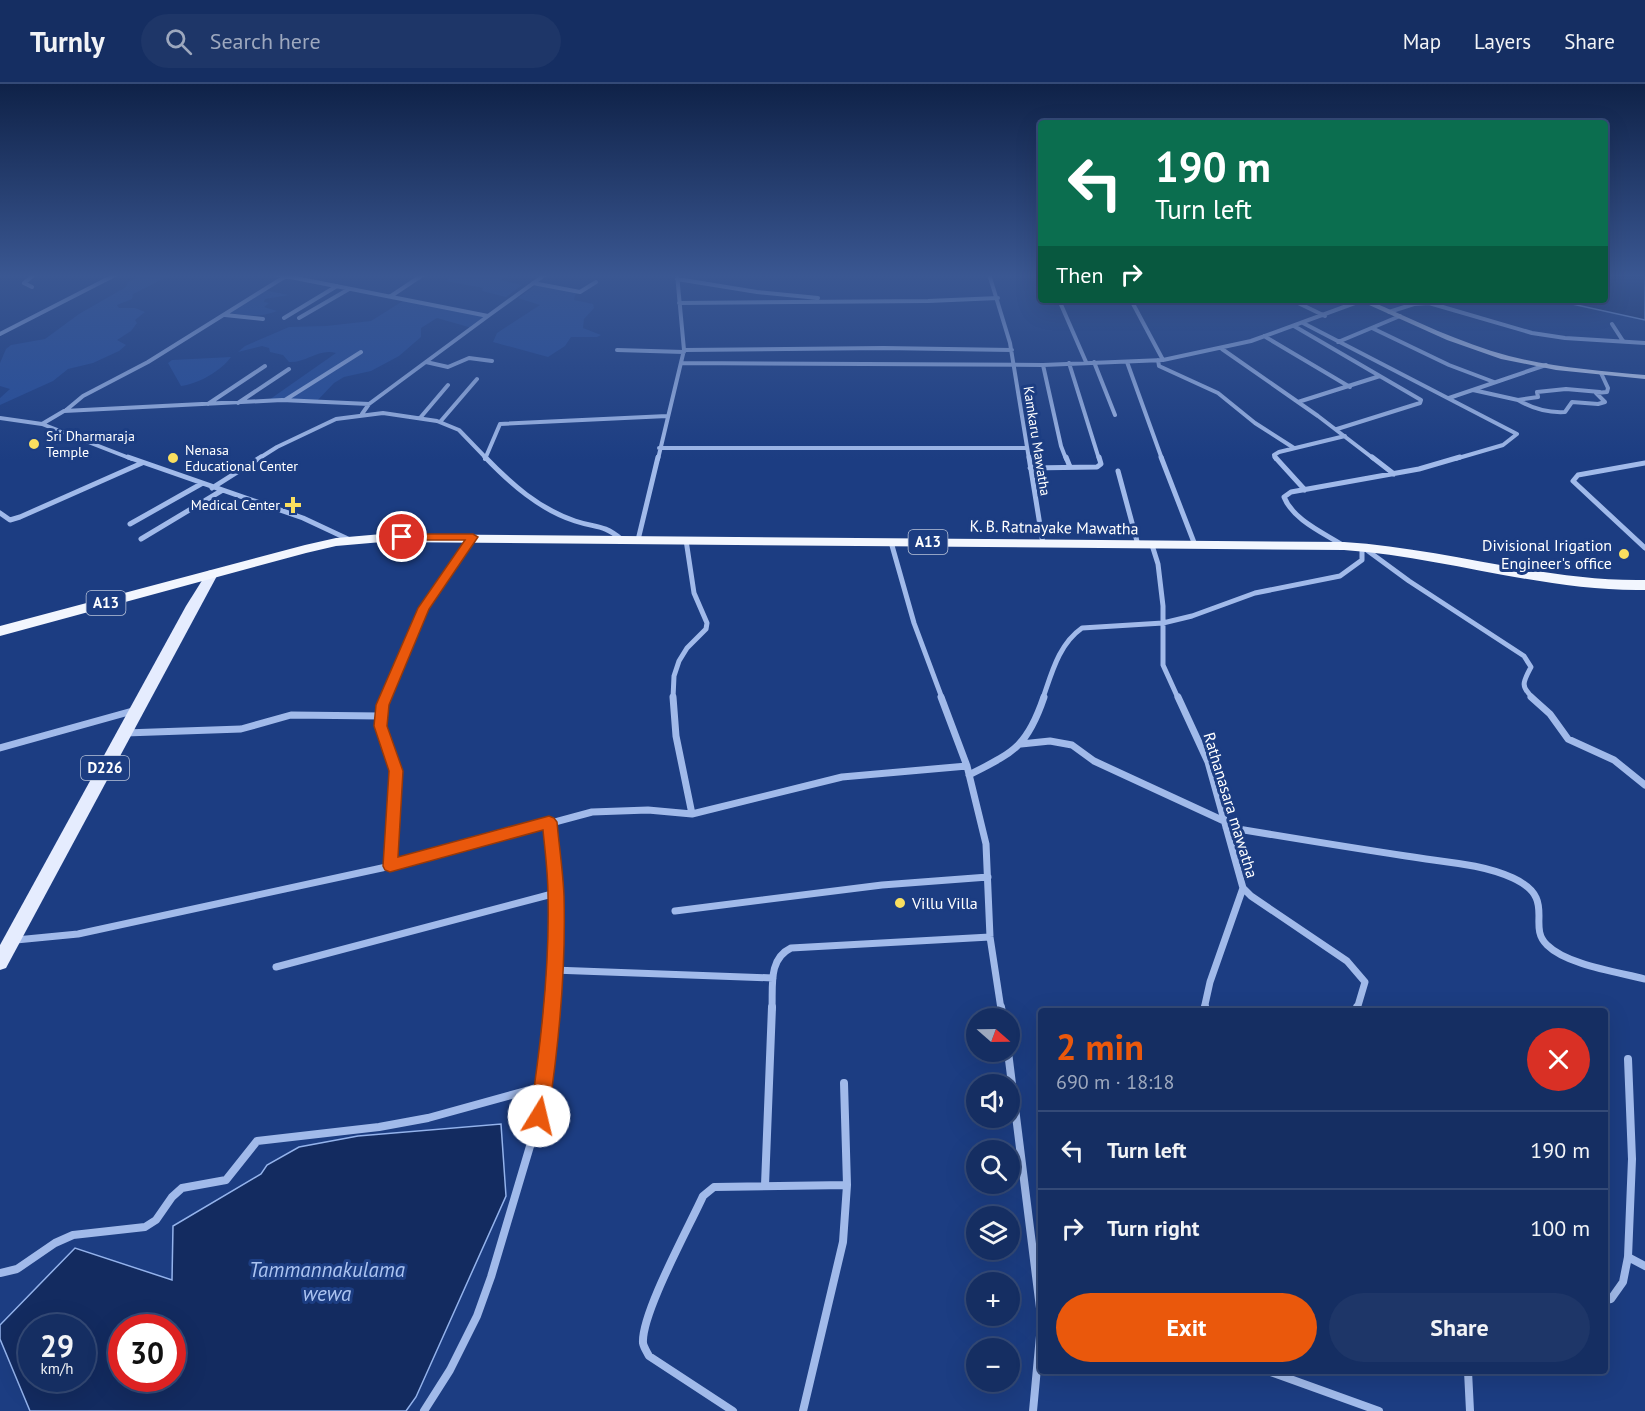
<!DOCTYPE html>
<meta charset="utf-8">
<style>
body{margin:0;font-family:"PT Sans",sans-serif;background:#1e3668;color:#f1f3f6;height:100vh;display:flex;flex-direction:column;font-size:22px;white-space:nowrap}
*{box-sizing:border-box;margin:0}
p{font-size:20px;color:#9da8be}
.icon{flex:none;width:33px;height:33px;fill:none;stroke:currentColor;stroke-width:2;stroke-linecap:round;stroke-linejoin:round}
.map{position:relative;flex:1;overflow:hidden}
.details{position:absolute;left:1038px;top:924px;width:570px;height:366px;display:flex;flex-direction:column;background:#152e62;border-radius:6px;box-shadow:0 6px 24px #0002,0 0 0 2px #344a77}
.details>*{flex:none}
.hud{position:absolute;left:1038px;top:36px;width:570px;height:183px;border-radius:6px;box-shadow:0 6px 24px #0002,0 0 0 2px #344a77;background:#0b6e4f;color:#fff;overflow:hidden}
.needle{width:39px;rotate:110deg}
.controls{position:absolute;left:966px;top:924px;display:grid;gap:12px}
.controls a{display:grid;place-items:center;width:54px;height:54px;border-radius:50%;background:#152e62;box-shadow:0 6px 24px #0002,0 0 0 2px #344a77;font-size:30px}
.speed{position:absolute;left:18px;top:1230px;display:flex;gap:12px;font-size:30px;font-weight:700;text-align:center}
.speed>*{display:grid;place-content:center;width:78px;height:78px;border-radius:50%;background:#152e62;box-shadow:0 6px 24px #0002,0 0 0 2px #344a77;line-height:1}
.speed small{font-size:15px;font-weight:400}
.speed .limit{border:9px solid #d22;background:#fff;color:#111}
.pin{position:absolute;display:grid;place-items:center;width:51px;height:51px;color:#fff;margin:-26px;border:3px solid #fff;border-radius:50%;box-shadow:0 2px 6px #0007}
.me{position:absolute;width:66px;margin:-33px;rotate:9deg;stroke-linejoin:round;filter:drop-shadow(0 0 4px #0008)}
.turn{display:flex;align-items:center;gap:21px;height:126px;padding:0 18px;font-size:27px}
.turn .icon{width:78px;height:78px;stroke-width:2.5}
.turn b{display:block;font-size:42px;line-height:51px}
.then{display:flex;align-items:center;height:57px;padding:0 18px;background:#0003;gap:12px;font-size:22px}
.round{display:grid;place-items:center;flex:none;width:63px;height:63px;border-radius:32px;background:#1e3668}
.overview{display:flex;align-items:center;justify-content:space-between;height:102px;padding:0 18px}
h1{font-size:36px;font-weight:800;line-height:45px;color:#ea580c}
.button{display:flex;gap:12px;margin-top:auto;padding:12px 18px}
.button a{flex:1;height:69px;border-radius:36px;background:#ea580c;color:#fff;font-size:24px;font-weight:800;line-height:69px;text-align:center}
.button a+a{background:#1e3668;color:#f1f3f6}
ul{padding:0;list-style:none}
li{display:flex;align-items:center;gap:18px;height:78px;padding:0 18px;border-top:2px solid #344a77}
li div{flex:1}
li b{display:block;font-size:22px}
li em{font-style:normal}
header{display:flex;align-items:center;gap:36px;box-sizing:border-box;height:84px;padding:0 30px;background:#152e62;border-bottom:2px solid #344a77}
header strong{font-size:28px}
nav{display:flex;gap:33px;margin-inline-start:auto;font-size:21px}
.search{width:420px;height:54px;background:#1e3668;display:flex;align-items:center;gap:15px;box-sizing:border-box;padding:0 21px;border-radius:33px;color:#9da8be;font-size:22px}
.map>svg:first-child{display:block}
.green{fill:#254d9a}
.water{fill:#132b60;stroke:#94b3ec;stroke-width:1.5;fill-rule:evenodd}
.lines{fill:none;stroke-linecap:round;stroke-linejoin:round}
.minor-far3{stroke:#a1baea;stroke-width:4}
.minor-far2{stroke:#a1baea;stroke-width:5}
.minor-far1{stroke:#a1baea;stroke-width:7}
.minor{stroke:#a1baea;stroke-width:8}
.secondary{fill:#ccdaf7;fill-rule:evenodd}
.primary{fill:#e5ecfe;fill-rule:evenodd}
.trunk{fill:#f2f6fe;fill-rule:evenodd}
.route{fill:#ea580c;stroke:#983908;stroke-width:1.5}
.poi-dot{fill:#fadf5f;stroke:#1c3d82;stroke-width:2}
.labels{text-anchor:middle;stroke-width:6;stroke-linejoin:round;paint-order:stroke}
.far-poi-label{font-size:14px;fill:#fff;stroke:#1c3d82;text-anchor:start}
.far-street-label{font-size:14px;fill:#fff;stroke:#1c3d82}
.shield{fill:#1c3d82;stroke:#bbc5da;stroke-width:1.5}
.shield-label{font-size:15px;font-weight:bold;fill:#fff}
.street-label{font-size:16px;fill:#fff;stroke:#1c3d82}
.poi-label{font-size:16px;fill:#fff;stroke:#1c3d82;text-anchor:end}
.near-water-label{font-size:21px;font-style:italic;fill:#acc4f1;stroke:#1c3d82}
</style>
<header>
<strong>Turnly</strong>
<div class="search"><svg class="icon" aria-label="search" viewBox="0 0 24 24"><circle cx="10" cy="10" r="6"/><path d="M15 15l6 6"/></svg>Search here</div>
<nav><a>Map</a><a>Layers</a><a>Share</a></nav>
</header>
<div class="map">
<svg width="1645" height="1327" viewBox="0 0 1645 1327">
<rect width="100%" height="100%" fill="#1c3d82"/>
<path class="green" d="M143,190H173L133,210L132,215L117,221L119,224H135L145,228L135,236L137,239L131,247L117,256L126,261L119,267L93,279L68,285L53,297L0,321V314L10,305L0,302V279L6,265L11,261L45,255L79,230L126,203L128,198Z
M456,190H509L501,196L522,201L506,213L482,207L483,204L445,197Z
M541,201L576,209L574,216L593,220L594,224L584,235L583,244L601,251L597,253H571L565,262L548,273L493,258L497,249L540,221L518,214L535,202Z
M263,206L289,211L265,215L264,218L269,219L264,223L277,227C260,234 245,231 227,229Z
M406,215L489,231L472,244L437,234L421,244V253L399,272L371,287L344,293L334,299L316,318L291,316L266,318L336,269C319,264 306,279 289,278L283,271L270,268L269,264L262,262L238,268L245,262L289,243L326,242L371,237Z
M231,273C221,287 198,300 181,302L168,279L172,276Z"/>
<path class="water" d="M1605,190H1645V236L1554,216H1605Z
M501,1040L506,1112L416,1313L406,1327H30L0,1255V1241L75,1164L172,1196L173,1142L261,1090L267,1081L299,1063L358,1052ZM32,1244H82V1294H32ZM122,1244H172V1294H122Z"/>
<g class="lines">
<path class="minor-far3" d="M275,190L488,232L369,320L362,330
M989,190L1010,259L1029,375
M677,195L757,208L818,214
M533,199L580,208L596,198
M32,203L24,199L35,190
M391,212L424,190
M1059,216L1086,278
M1131,216L1163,276
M1292,216L1325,232
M679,219L928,217L998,214
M1389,228L1414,220L1429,219L1532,249L1565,254L1645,259
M225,231L263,235
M488,232L546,190
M284,234L337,202
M299,234L349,205
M1303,239L1517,350L1503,361L1455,375
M1612,240L1623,257
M1294,242L1421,316L1420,319L1337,345
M1372,244L1449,281L1494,298
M0,250L117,190
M1264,252L1350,303
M1338,258L1400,232
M1222,265L1318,332L1374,375
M617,266L684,268
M684,266L883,264L1012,266
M1158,276L1159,282L1218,309L1255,339L1294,364
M426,278L448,283L469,274L492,277
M1094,278L1115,331
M1127,278L1162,375
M681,279L1043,281L1163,276L1251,257L1363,216
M1069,279L1099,375
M1043,281L1061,362L1066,375
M1473,306L1518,316L1538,313L1537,308L1566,305L1600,308
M1449,314L1546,281
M285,316L361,268
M1518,316C1533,325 1547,329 1565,328L1572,318L1598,320L1605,318L1596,309L1607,308L1608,304L1601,289
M1298,318L1380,292
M238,319L289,285
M208,320L265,282
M65,327L83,312L148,278L286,192
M0,334L42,340L132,375
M420,334L448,301
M440,338L477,295
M42,340L64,327L282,316L369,320
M659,364H1026
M258,375L277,363L336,335L383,329L437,337L459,346L487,375
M485,375L500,340L667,332
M658,375L684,266L677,190
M1276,375L1274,371L1279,368L1345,352"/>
<path class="minor-far2" d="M128,373L303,434L350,456
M485,373C511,400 539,425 575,437C596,444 603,440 621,455
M1029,373L1043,460
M1066,373L1070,383
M1161,373L1195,461
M1275,373L1305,406
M1372,373L1394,390
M1645,379L1578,391L1573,397L1645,464
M1030,384L1097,383L1101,380L1099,373
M1118,387L1138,461
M212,404L261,373
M0,429L10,436L20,433L142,379
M130,440L201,400
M141,455L221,407
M638,456L658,373
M891,458L914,539L942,614
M1152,461L1158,480L1163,522V581L1178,614
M1344,462C1324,449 1293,436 1284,413L1291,408L1419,385L1460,373
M1364,464L1409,497L1524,572L1531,583C1523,598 1520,602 1533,614
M386,614L424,524L473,453
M673,614L674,592L679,577L687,564L706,545L707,539L694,509L686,456
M1043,614C1052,588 1059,560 1082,544L1163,539L1192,532L1255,509L1340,492L1362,476V463"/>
<path class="minor-far1" d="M387,613L380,642L395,687L391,782
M673,613L676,652L692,730
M941,613L967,682L986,760L990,853L1001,925
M1178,613L1208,678L1243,804L1251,812L1347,877L1365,898L1357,925
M1531,613L1550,630L1568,655L1614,676L1645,701
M125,649L241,645L291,631L380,632
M1021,660L1050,657L1072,661L1094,677L1224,737
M0,664L136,626
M969,691C1014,668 1027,663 1044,613
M549,738L556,809L551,925
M1226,743C1286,753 1346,763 1406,772C1441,778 1480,779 1513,794C1558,815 1526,841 1547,861C1567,881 1618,888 1645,895
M675,827L882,801L988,793
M16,856L78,850L391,782L592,728L648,726L692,730L842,693L967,682
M276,883L556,809
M553,886L773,894
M772,925C773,902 768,875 791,864L990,853
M1204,925L1210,898L1243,804"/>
<path class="minor" d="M1001,923L1003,934
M1204,927L1205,923
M1356,927L1357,923
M1008,968L1041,1232
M765,1101L772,923
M1628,1173L1645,1182
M0,1189L17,1185L55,1159L73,1151L145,1143L156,1136L172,1113L182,1104L226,1096L257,1057L379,1043L428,1034L544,1002
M1605,1216L1611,1215L1623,1198L1628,1173L1632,1075L1628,975
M1268,1287L1379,1327
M1468,1287L1470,1327
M424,1327L450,1286L477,1232L491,1193L539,1032L548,974L551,923
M733,1327L649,1272C647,1268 644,1264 643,1259C641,1230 689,1143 703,1112L714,1103L847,1101
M803,1327L843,1158L847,1101L844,999
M1033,1327L1041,1241"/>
<path class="secondary" d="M1358,216H1368C1414,236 1460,259 1509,272C1553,283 1599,287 1645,291V295L1556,286L1501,275L1447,256Z"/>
<path class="primary" d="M212,486L218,490L6,884L0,886V861L186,522L208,487Z"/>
<path class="trunk" d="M382,450L1344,458C1444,464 1546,498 1645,496V506C1546,508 1444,473 1344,466L382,458L336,462L306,469L0,552V542L305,461L336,454Z"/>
</g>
<linearGradient id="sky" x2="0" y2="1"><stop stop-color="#0f2248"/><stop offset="0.51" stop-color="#3a5792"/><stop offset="1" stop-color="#3a5792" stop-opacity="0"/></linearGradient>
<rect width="1645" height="376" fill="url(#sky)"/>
<path class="route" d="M402,450H473L478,453L429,525L389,621L387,642L403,687L398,773L549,732L554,734L557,738C559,762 563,787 564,812C566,885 559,960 548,1032L546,1039L539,1041L533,1039L530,1032C541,960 550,884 548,811C548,789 545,767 543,746L390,788L385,786L383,782L389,687L374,642L376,621L418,524L465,456H398V451Z"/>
<g class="poi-dot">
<circle cx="34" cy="360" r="6"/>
<circle cx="173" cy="374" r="6"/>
<path d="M290 412h6v6h6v6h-6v6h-6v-6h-6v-6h6z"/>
<circle cx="1624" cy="470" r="6"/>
<circle cx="900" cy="819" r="6"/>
</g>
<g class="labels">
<g class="far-poi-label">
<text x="46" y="357">Sri Dharmaraja<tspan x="46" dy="16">Temple</tspan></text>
<text x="185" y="371">Nenasa<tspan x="185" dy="16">Educational Center</tspan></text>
<text x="280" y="426" text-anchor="end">Medical Center</text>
</g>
<g class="far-street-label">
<text transform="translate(1037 357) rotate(81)" y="5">Kamkaru Mawatha</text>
</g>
<g class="shield">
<rect x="908.5" y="446" width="39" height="24" rx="4.5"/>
<rect x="86.5" y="507" width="39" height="24" rx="4.5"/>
<rect x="81" y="672" width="48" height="24" rx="4.5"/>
</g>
<g class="shield-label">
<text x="928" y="463">A13</text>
<text x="106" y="524">A13</text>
<text x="105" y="689">D226</text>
</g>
<g class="street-label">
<text transform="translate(1054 443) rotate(1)" y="6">K. B. Ratnayake Mawatha</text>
<text transform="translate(1231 721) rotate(73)" y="6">Rathanasara mawatha</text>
</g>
<g class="poi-label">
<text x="1612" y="467">Divisional Irigation<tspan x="1612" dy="18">Engineer's office</tspan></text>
<text x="912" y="825" text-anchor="start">Villu Villa</text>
</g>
<g class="near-water-label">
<text x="327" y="1193">Tammannakulama<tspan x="327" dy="24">wewa</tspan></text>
</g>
</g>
</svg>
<div class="controls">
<a><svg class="needle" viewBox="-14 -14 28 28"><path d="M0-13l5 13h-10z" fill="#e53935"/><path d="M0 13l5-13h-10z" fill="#9da8be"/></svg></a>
<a><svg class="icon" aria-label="sound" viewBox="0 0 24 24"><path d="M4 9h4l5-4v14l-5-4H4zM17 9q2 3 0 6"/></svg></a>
<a><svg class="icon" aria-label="search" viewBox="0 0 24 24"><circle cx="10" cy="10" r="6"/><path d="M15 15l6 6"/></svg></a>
<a><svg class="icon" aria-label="layers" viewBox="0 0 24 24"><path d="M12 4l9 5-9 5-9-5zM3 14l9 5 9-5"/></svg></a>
<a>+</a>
<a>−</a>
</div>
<div class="speed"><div>29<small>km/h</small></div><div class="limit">30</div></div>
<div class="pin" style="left:402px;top:453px;background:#d93025"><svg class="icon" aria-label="arrive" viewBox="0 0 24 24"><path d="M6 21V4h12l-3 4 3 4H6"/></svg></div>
<svg class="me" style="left:539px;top:1032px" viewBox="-20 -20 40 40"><circle r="19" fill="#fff"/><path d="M0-13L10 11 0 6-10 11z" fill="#ea580c"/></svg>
<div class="hud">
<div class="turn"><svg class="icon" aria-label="left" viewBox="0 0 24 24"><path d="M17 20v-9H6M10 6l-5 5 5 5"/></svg><div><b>190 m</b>Turn left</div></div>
<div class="then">Then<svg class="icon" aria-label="right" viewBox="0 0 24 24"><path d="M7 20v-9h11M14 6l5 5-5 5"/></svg></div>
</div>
<section class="details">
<div class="overview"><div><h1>2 min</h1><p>690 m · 18:18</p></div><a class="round" style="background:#d93025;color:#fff"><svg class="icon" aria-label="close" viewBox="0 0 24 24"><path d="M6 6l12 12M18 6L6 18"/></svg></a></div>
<ul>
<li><svg class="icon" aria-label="left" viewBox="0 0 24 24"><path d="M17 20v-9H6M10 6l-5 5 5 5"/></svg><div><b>Turn left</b></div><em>190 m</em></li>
<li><svg class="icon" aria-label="right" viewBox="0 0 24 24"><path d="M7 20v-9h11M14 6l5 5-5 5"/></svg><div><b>Turn right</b></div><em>100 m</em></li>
</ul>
<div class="button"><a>Exit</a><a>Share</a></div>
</section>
</div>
